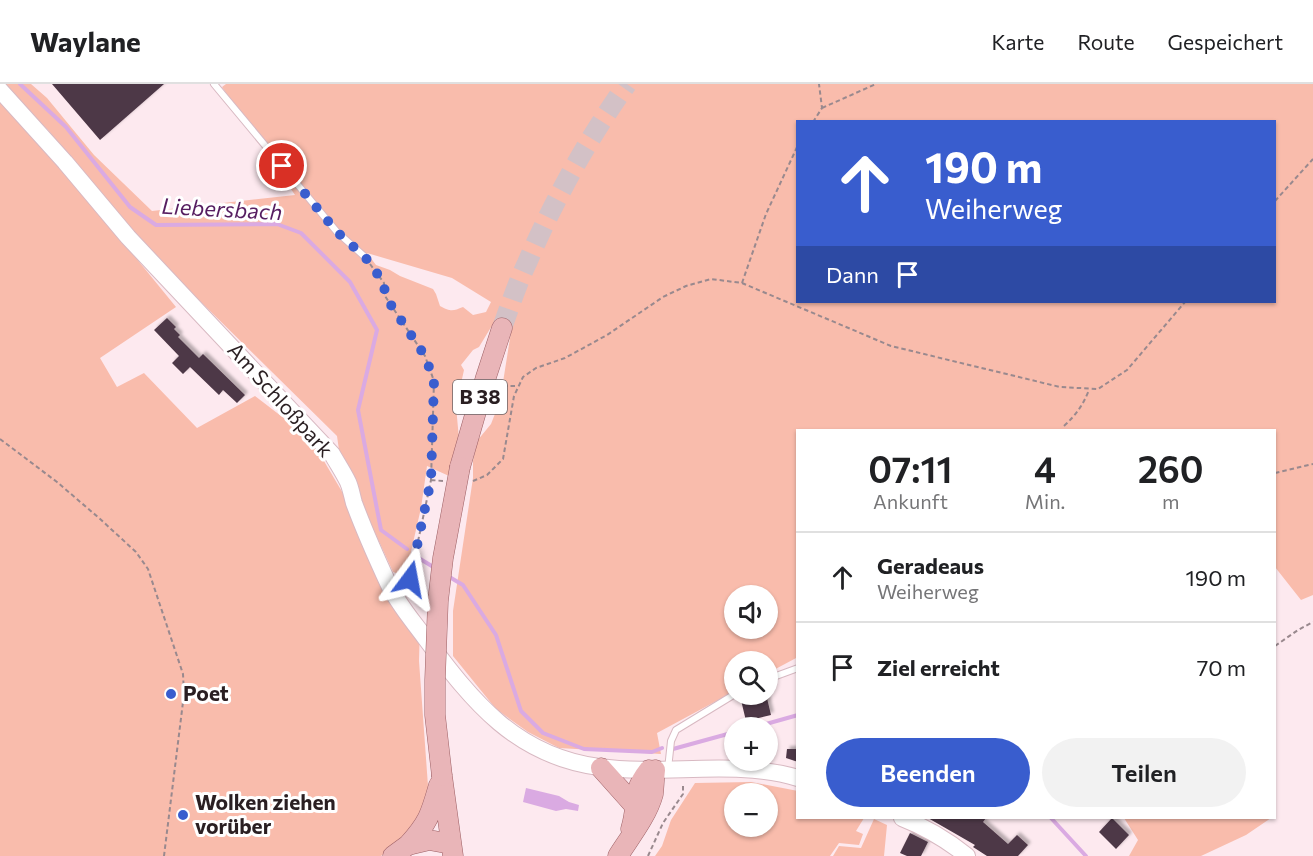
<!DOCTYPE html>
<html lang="de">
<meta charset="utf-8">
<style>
body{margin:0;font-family:Commissioner,sans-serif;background:#f2f2f2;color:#202124;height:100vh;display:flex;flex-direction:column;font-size:22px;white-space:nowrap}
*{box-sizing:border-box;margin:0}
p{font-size:20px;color:#757577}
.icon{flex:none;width:33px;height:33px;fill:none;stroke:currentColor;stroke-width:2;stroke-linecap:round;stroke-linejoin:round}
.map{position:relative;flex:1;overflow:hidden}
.drawer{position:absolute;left:796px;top:345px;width:480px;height:390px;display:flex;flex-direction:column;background:#fff;border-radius:0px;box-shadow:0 2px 4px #0004}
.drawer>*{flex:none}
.top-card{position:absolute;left:796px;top:36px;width:480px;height:183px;border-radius:0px;box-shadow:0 2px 4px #0004;background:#395dce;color:#fff;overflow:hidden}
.controls{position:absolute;left:724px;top:501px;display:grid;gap:12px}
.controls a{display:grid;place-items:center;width:54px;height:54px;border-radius:50%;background:#fff;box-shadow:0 2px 4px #0004;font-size:30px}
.pin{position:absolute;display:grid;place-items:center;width:51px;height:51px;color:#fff;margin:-26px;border:3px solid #fff;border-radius:50%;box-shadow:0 2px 6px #0007}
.me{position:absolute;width:66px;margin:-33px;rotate:13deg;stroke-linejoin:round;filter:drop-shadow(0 0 4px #0008)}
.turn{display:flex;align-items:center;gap:21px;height:126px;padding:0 30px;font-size:27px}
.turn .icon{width:78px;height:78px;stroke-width:2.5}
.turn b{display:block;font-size:42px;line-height:51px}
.then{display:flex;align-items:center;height:57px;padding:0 30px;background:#0003;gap:12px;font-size:22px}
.eta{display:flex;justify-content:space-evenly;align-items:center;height:102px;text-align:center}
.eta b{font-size:36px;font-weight:600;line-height:42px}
.cta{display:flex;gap:12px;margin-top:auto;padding:12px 30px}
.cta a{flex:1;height:69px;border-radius:36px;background:#395dce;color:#fff;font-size:24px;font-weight:600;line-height:69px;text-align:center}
.cta a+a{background:#f2f2f2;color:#202124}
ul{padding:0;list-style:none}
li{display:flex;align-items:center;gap:18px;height:90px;padding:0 30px;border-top:2px solid #e0e0e0}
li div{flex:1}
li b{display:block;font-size:22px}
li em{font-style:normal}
header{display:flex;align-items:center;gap:36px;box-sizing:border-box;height:84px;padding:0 30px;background:#fff;border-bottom:2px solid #e0e0e0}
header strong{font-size:28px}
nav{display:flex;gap:33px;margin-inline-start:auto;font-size:21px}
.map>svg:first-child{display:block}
.green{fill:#f9bcac;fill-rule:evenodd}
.water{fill:#daaae2}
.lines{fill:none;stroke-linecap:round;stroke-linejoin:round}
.stream{stroke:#daaae2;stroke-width:4}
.building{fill:#4d3746;filter:url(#shadow)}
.primary-tunnel{stroke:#d3c1c6;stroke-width:20;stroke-dasharray:20 10;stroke-linecap:butt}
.service-casing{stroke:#d8b9c2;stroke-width:8}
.tertiary-casing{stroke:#d8b9c2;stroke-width:18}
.primary-casing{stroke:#9d6065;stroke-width:21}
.path{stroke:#99898e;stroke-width:2;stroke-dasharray:4.5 3;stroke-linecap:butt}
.service{stroke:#fff;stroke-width:6}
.tertiary{stroke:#fff;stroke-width:16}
.primary{stroke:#e9b5b8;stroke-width:20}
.primary-bridge-casing{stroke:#9d6065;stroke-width:21;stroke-linecap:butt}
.primary-bridge{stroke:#e9b5b8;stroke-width:20}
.route{stroke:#395dce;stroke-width:10;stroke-dasharray:0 18}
.poi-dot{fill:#395dce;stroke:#fff;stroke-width:2}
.labels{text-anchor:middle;stroke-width:6;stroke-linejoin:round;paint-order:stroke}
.shield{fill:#fff;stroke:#6a6264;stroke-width:1.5}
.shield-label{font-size:20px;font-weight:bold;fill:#2a1f22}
.street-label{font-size:21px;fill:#2a1f22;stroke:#fff}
.poi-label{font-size:21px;font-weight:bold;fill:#2a1f22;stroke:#fff;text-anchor:start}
.water-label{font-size:22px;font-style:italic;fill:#561d60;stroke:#fff}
</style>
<header>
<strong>Waylane</strong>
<nav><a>Karte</a><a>Route</a><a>Gespeichert</a></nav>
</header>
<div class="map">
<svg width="1313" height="772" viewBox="0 0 1313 772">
<defs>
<filter id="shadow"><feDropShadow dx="3" dy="-3" stdDeviation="1.5" flood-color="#0004"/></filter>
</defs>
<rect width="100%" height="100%" fill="#fde9ef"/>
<path class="green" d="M3,0H31L47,14L94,71L152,127L295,111L222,3L226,0H1313V511L1301,516L1275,483V346H798V573L768,589V578H735V607L657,649L661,670L559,664L528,648L496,625L453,572V527L473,394V377L477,357L491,340L500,317L511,248L493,240L479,263L473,266L461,281L464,286L456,322L459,355L449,392L427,382L421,424L407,485L399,490L393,488L340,373L337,352L144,162L100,111L48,46ZM798,38H1275V218H798ZM367,169L452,194L491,218L486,228L473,231L463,223C453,227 451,228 440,222L436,210L433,205L400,192L390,186L376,181ZM735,512H768V544H735Z
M0,14L114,147L176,223L100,274L117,303L144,289L197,344L255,312L311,355L420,540L419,577L429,716L411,746L381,772H0Z
M751,698L798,707V734H864L856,747L863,750L859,761L839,759L830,772H655L662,762L671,736L695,699ZM735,710H768V742H735Z
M1124,734H1271L1246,751L1201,772H1129L1138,756Z
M874,735L887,741L884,772H833L839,762L861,764Z"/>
<path class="water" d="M526,704L559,712L569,718L579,721L578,727L566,725L556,727L523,718Z"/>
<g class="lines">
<path class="stream" d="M20,0L66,43L130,123L156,141L277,140L301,149L350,198L377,246L358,326L381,446L407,465
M417,473L435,484
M446,491L463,501L496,551L521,627L543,649L584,665L652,668L662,664
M752,644L798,631
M673,665L735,648
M1051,734L1086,772"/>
</g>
<path class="building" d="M52,0H164L100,56Z
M167,234L176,243L174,245L180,251L178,253L199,274L203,270L245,311L237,319L223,306L219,311L190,283L183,290L172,279L179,272L154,246Z
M762,610H766L771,631L746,637L741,616Z
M787,665H798V678L786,674Z
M928,734H986L983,738L1008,760L1017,751L1028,761L1018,772H987L973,763L975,761Z
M1112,734L1129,751L1116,765L1099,748Z
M910,749L928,758L921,772H907L900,769Z"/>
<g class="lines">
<path class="primary-tunnel" d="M502,244C510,222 517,200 527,179C554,116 587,56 627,0"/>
<defs>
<path id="service" d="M214,0L337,148L365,173
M768,595L798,584
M668,685L671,657L676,646L735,610"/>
<path id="tertiary" d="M0,6L65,78L128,153L332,370C337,379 343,388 348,398C351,405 352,412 354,419C364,446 376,473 388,499C397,519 413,537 426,555C473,618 516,672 599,683C665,692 734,675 798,694
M902,734C925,743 947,756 967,772"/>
<path id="primary" d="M460,383L486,293L502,244
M601,684L634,721
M442,692L453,772
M631,745C639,720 630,710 649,686
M408,761C429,738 431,729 439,701
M393,772L408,761L429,756L451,760
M618,772C630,753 647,732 653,710C654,702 654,693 655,686"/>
</defs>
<use href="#service" class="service-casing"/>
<use href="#tertiary" class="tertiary-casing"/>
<use href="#primary" class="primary-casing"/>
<path class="path" d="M822,24L876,0
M813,38L822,24L819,0
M1275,117L1313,75
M370,180L384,199L385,212L425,272L434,297L431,396L410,495L405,503
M742,199L766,130L798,61
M503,302H518
M1064,342C1076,331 1083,321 1089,306
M0,355L57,398L99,434L136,468L148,485L183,590L184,610L164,772
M1275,389L1313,380
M431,396L443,397
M473,397L487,391L503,375L514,312L523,293L536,284L565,274L607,251L663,213L686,202L711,195L742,199L891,262L1060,303L1098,305L1127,286L1185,218
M1275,562L1298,546L1313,538
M648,772L663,739L683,710V700"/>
<use href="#service" class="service"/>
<use href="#tertiary" class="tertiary"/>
<use href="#primary" class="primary"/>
<defs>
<path id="primary-bridge" d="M442,692L435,631V596L438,517L443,474L460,383"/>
</defs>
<use href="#primary-bridge" class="primary-bridge-casing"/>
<use href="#primary-bridge" class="primary-bridge"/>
</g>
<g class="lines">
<path class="route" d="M282,82L337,148L365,173L384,199L385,212L425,272L434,297L431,396L410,495"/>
</g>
<g class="poi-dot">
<circle cx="171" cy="610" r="6"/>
<circle cx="183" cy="731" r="6"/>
</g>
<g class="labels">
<rect class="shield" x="453" y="296" width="54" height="34" rx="4.5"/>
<g class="shield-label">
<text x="480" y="320">B 38</text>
</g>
<g class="street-label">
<text transform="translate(280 316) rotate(48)" y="7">Am Schloßpark</text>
</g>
<g class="poi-label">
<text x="183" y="617">Poet</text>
<text x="195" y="726">Wolken ziehen<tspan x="195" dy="24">vorüber</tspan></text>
</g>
<g class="water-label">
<text transform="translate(222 125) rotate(3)" y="8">Liebersbach</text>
</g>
</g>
</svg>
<div class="controls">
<a><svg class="icon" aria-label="sound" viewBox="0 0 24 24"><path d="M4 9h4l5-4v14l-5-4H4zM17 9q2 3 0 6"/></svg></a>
<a><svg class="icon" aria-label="search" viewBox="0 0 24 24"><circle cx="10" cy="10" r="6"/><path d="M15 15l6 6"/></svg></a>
<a>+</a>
<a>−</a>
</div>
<div class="pin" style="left:282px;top:82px;background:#d93025"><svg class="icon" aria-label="arrive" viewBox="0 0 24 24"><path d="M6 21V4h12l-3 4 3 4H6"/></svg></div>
<svg class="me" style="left:410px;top:495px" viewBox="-20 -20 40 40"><path d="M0-17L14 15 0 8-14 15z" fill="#395dce" stroke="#fff" stroke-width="4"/></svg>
<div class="top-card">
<div class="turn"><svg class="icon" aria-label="ahead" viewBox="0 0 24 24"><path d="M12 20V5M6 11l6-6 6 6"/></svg><div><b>190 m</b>Weiherweg</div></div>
<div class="then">Dann<svg class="icon" aria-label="arrive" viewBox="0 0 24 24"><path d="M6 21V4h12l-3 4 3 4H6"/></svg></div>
</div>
<section class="drawer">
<div class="eta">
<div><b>07:11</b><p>Ankunft</p></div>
<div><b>4</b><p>Min.</p></div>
<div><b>260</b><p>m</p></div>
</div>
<ul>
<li><svg class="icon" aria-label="ahead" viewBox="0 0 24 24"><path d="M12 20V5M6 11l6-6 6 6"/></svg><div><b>Geradeaus</b><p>Weiherweg</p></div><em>190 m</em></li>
<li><svg class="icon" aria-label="arrive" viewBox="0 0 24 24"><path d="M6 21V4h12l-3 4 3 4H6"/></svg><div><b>Ziel erreicht</b></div><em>70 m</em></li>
</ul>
<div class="cta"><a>Beenden</a><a>Teilen</a></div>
</section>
</div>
